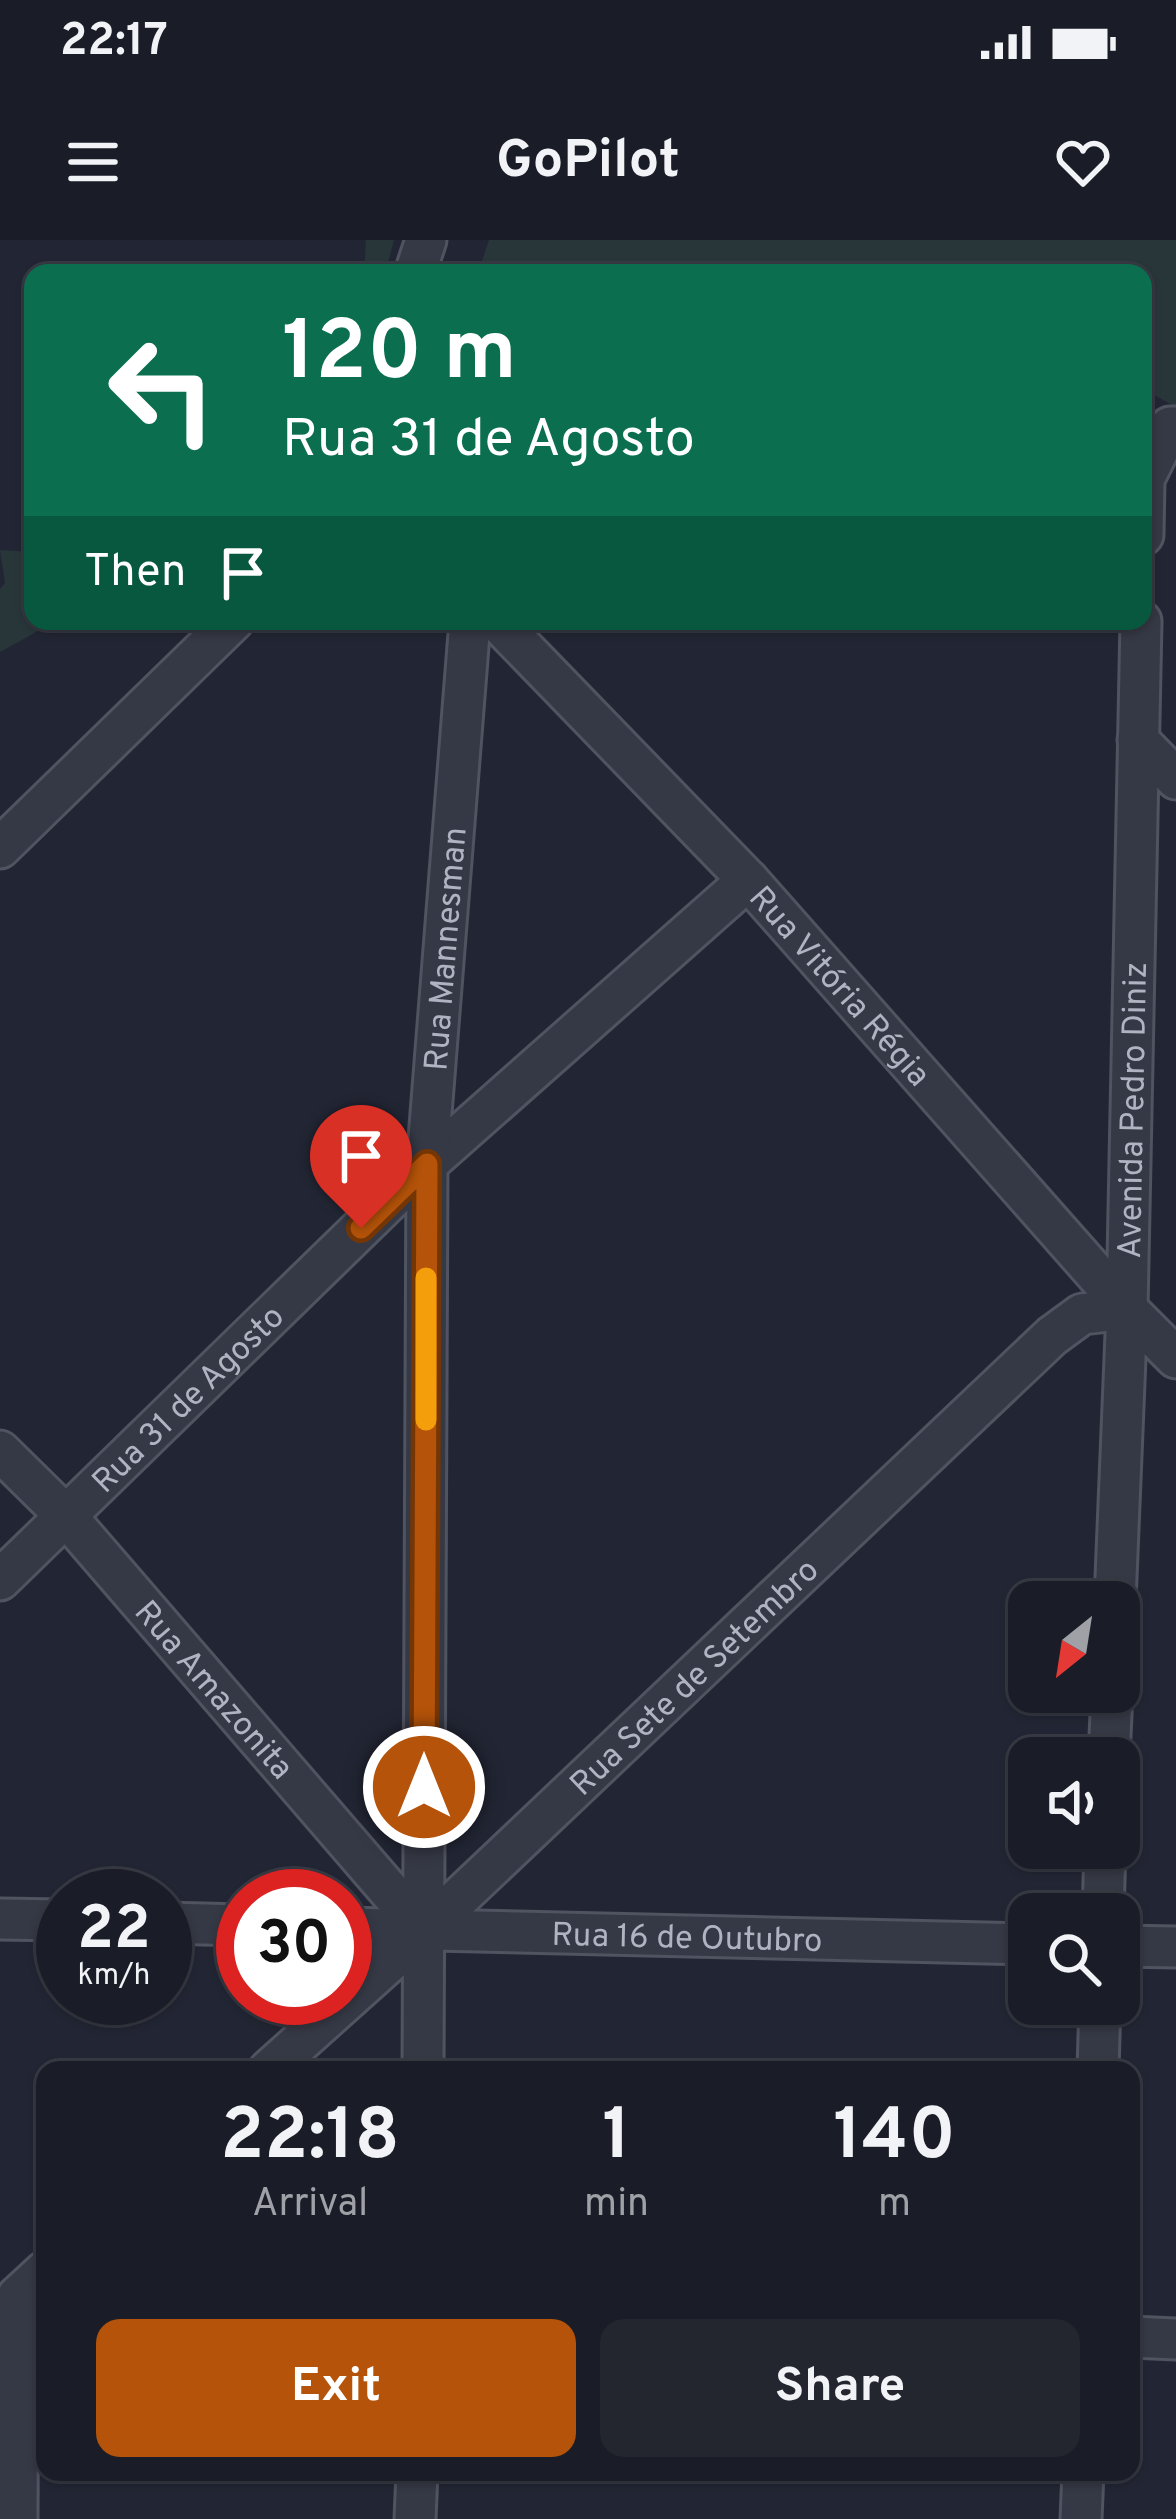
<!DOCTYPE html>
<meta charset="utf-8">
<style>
body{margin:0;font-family:Overpass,sans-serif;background:#23252f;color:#f1f3f6;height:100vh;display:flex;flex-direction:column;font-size:45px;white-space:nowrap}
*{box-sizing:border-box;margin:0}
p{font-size:39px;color:#9fa1a7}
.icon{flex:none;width:66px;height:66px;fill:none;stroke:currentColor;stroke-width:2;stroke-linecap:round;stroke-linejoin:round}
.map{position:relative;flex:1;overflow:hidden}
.side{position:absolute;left:36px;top:1821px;width:1104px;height:420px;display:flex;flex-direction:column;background:#1a1c27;border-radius:24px;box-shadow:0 3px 9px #0004,0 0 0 3px #383a44}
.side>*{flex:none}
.hud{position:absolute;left:24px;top:24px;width:1128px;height:366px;border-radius:24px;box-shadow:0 3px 9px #0004,0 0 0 3px #383a44;background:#0b6e4f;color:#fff;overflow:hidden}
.needle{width:78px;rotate:210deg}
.tools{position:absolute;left:1008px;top:1341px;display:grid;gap:24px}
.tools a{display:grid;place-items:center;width:132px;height:132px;border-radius:24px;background:#1a1c27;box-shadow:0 3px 9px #0004,0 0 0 3px #383a44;font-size:60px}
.speed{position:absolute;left:36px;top:1629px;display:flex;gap:24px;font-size:60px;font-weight:700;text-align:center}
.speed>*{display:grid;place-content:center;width:156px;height:156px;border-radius:50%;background:#1a1c27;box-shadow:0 3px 9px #0004,0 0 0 3px #383a44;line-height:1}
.speed small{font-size:30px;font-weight:400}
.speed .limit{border:18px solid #d22;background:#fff;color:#111}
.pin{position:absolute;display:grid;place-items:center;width:102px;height:102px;color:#fff;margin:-123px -51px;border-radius:50% 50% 50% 0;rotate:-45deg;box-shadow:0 0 12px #0007}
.pin .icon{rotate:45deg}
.me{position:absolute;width:132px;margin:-66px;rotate:0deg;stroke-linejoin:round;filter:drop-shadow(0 0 9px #0008)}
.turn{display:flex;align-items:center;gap:42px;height:252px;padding:0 60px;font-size:54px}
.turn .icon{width:156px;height:156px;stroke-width:2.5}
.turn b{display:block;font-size:84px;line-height:102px}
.then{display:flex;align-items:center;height:114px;padding:0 60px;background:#0003;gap:24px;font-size:45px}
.eta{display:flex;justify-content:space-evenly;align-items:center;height:204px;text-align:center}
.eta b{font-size:72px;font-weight:700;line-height:84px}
.cta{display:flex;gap:24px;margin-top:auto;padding:24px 60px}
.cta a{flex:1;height:138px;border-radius:24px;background:#b45309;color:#fff;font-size:48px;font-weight:700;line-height:138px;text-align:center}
.cta a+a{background:#23252f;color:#f1f3f6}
.status{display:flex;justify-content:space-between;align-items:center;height:84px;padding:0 60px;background:#1a1c27;direction:ltr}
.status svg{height:33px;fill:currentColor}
header{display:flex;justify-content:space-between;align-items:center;height:156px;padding:0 60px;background:#1a1c27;font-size:54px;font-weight:700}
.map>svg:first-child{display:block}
.green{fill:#28363a}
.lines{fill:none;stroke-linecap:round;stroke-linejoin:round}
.minor-casing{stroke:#505360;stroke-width:45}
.minor{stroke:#353945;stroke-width:39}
.route-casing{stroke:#753606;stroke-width:30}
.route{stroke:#b45309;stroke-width:21}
.slow{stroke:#f59e0b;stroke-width:21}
.labels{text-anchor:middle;stroke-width:10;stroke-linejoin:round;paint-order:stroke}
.street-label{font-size:33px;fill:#b0b3c2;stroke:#1b1e2a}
</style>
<div class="status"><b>22:17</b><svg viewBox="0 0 49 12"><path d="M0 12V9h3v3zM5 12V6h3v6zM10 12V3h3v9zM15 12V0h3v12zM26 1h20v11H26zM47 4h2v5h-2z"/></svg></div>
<header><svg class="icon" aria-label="menu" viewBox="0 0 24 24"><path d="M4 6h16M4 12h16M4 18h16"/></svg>GoPilot<svg class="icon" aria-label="heart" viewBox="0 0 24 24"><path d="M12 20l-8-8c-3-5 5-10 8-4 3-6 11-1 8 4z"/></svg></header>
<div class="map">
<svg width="1176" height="2279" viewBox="0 0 1176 2279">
<rect width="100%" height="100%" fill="#222634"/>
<path class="green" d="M366,0H394L385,33H364Z
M489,0H1176V167L1143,149V33H478Z
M0,310L33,312V381H56L0,412V349L5,343Z"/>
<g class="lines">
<defs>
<g id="minor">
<path d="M415,33L426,0"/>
<path d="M1143,295L1144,239L1170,187H1176"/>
<path id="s1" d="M497,381L748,640L1127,1069L1176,1118"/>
<path d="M1138,500L1176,539"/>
<path d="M0,608L233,381"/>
<path id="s2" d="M0,1211L66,1276L424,1691"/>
<path id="s3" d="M0,1340L427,924L748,640"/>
<path id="s4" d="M1115,1362L1127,1069L1141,381"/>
<path d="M1109,1518L1112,1452"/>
<path d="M1103,1674L1105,1608"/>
<path d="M0,1679L63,1680"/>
<path d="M165,1683L243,1685"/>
<path id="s5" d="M345,1688L1029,1704"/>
<path d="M1119,1706L1176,1707"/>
<path id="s6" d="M269,1830L424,1691L1052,1096L1082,1074L1127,1069"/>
<path id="s7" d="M423,1830L427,924L470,381"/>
<path d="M1098,1830L1100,1764"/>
<path d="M18,2056L45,2031"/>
<path d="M1131,2097L1176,2099"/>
<path d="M17,2279L18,2056"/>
<path d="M415,2279L417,2232"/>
<path d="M1081,2279L1083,2232"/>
</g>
</defs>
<use href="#minor" class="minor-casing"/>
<use href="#minor" class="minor"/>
</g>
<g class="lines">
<defs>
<path id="route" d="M361,988L427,924L424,1547"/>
</defs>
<use href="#route" class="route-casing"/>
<use href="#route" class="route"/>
<path class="slow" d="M426,1180V1038"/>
</g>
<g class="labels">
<g class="street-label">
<text dy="12" stroke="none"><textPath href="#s7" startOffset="1122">Rua Mannesman</textPath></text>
<text dy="12" stroke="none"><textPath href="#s1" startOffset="501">Rua Vitória Régia</textPath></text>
<text dy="12" stroke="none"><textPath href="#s4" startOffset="492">Avenida Pedro Diniz</textPath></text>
<text dy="12" stroke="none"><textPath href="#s3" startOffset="261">Rua 31 de Agosto</textPath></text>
<text dy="12" stroke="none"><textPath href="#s6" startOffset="579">Rua Sete de Setembro</textPath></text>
<text dy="12" stroke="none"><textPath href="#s2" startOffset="321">Rua Amazonita</textPath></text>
<text dy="12" stroke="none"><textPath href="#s5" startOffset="342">Rua 16 de Outubro</textPath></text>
</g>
</g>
</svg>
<div class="tools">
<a><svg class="needle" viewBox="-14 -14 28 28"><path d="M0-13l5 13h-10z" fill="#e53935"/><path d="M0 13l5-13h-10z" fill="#9fa1a7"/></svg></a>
<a><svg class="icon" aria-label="sound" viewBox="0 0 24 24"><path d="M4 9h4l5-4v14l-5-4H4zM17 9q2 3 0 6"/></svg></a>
<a><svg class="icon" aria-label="search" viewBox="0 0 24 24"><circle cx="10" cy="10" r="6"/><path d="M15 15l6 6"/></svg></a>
</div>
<div class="speed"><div>22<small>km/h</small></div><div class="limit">30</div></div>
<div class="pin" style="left:361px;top:988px;background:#d93025"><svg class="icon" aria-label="arrive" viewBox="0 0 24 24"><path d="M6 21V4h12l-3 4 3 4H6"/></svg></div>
<svg class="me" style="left:424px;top:1547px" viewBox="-20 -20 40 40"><circle r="17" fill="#b45309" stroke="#fff" stroke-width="3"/><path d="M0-11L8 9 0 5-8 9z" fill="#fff"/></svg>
<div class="hud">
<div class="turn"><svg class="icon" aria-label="left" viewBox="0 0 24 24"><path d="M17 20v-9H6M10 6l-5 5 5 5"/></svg><div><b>120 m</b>Rua 31 de Agosto</div></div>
<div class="then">Then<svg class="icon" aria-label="arrive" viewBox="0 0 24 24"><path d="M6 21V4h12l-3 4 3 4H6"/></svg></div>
</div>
<section class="side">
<div class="eta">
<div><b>22:18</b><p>Arrival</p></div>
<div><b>1</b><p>min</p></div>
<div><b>140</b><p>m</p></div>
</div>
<div class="cta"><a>Exit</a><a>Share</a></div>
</section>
</div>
